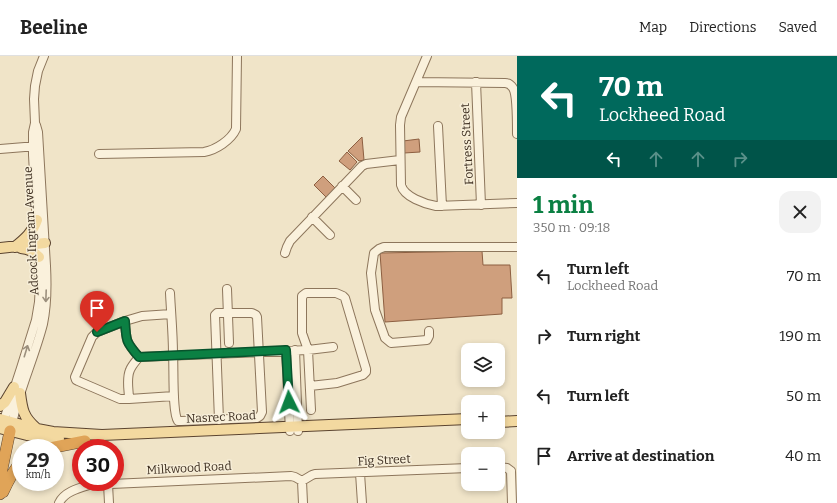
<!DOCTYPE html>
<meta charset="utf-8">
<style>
body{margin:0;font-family:Bitter,serif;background:#f2f2f2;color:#222;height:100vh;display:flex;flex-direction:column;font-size:15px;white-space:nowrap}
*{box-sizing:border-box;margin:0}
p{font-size:13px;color:#767676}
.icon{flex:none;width:22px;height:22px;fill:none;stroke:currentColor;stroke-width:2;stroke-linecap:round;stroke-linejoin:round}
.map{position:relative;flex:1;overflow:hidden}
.drawer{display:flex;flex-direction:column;background:#fff;width:320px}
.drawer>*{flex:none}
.hud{background:#00695c;color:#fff;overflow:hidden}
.buttons{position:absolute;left:461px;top:287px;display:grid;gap:8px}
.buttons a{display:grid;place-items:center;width:44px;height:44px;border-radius:8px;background:#fff;box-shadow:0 2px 6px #0003;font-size:20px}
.speed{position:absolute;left:12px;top:383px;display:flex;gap:8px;font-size:20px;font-weight:700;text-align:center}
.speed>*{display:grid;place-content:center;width:52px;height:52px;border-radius:50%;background:#fff;box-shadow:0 2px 6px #0003;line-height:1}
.speed small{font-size:10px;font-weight:400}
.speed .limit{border:6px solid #d22;background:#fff;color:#111}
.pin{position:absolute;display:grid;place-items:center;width:34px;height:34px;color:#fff;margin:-41px -17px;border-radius:50% 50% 50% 0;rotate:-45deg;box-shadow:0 0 4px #0007}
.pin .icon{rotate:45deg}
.me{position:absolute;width:44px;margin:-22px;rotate:357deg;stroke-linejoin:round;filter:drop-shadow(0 0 3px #0008)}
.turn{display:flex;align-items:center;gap:14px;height:84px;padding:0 16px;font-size:18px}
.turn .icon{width:52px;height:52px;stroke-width:2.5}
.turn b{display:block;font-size:28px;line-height:34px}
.lanes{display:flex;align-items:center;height:38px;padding:0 16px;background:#0003;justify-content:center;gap:20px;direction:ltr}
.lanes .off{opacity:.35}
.round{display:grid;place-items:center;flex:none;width:42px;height:42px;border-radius:12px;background:#f2f2f2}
.head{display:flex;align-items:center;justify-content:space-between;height:68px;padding:0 16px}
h1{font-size:24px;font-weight:700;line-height:30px;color:#0b8043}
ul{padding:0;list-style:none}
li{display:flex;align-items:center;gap:12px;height:60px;padding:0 16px}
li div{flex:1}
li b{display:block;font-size:15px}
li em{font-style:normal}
header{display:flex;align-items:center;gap:24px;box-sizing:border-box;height:56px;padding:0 20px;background:#fff;border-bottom:1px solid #e0e0e0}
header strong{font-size:19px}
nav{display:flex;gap:22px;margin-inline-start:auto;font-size:14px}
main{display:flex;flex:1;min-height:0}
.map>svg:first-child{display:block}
.building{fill:#cf9f7d;stroke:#8d5f41}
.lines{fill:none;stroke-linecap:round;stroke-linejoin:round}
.minor-casing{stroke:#8d765c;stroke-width:10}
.major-casing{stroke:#5b4430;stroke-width:12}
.highway-casing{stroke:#5b4430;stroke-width:12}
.minor{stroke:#faf1dc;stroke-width:8}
.major{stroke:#f3d9a0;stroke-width:10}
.highway{stroke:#e0a458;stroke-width:11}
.oneway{stroke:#9c907e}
.route-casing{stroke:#07532c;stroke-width:10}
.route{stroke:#0b8043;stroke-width:7}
.labels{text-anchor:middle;stroke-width:3;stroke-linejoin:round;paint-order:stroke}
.street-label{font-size:12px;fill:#3d2e20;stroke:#f7eed8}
</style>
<header>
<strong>Beeline</strong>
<nav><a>Map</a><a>Directions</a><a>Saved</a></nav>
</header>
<main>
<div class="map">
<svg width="517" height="447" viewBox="0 0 517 447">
<rect width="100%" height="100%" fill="#f0e4c8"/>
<path class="building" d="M362,81L364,104L359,105L348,95Z
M419,83L420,96L404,97L403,85Z
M347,96L357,106L350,114L339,105Z
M323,120L335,132L326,141L314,129Z
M482,195L483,209H510L512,242H502V258L385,266L380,197Z"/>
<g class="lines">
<defs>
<path id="minor" d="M427,0L401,61L400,69L401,129C404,141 425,148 436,150L517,147
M416,26L505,27C509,27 511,29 513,32C517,38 517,69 517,78
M476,26L481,149
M438,70L442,150
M0,93L37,90
M99,98L204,96C216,94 231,84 236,73L237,0
M342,130L356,144
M312,161L330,179
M285,197L287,191L290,185L362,110L366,108L400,104
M227,233L229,287
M170,237C171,257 173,278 173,298C174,311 172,357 178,365H181L257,362L260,360L262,356L257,261L256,259L252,257H217L215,259L219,364
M171,258L142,260L125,265L97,276L92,281L75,321L76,324L78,325L120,343H129L174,340
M125,265C126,285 126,286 139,301
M429,275V280L427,284L391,287L385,282L375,254L371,217L374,197L379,193L384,191H517
M286,294L290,375
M295,294L298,375
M139,301L308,294L333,291
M310,330L337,327L363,319L366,316V313L345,242L343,240L336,237H306L302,240V277L308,294L311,354
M129,343C129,334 126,323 130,314C132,309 136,305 139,301
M2,370L21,312L36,264L39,246L40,227L33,99V76L35,67L34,43L35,30L38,15L44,0
M11,372C18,336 34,303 43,268C47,249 47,229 46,210L38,76L36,69
M498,411L507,412L511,415
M511,415L512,447
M360,417L362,447
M302,425L312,419L315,418L468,412
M302,425L303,447
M108,428L109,447
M59,447C64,436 79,432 89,429L291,420L295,421L302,425"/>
<path id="major" d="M15,191C25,183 33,176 37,164
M0,192L45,187
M21,192C29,193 33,195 39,201
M20,337C22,353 23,361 36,372
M0,350L5,346L14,331
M0,363L37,373L53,376L102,379L468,363
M498,366L517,365
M0,372L27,379L59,383"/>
<path id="highway" d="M50,392L85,385
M3,436C8,425 13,415 21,406
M0,438L1,418L10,375"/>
</defs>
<use href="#minor" class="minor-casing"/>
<use href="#major" class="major-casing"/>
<use href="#highway" class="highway-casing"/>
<use href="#minor" class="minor"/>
<use href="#major" class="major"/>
<use href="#highway" class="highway"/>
</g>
<defs><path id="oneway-shaft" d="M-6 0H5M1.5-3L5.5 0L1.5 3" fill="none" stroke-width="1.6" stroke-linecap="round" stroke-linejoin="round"/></defs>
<g class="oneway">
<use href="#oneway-shaft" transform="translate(46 240) rotate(92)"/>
<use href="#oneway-shaft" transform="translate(26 295) rotate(-73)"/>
</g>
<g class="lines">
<defs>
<path id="route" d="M97,276L125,265C126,285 126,286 139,301L286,294L289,346"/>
</defs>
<use href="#route" class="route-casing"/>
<use href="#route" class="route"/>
</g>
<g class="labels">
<g class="street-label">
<text transform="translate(467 88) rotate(-93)" y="4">Fortress Street</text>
<text transform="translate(31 175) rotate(-93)" y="4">Adcock Ingram Avenue</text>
<text transform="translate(221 361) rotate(-3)" y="4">Nasrec Road</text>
<text transform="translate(384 404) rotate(-3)" y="4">Fig Street</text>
<text transform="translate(189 412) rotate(-3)" y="4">Milkwood Road</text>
</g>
</g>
</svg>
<div class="buttons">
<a><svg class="icon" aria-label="layers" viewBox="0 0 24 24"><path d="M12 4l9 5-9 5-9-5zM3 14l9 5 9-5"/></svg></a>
<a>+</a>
<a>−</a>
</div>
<div class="speed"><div>29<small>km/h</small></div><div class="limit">30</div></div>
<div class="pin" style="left:97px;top:276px;background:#d93025"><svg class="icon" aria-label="arrive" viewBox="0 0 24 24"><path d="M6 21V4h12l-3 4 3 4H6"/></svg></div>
<svg class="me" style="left:289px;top:346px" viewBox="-20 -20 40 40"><path d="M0-17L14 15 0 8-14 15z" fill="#0b8043" stroke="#fff" stroke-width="4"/></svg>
</div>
<section class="drawer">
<div class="hud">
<div class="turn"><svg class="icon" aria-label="left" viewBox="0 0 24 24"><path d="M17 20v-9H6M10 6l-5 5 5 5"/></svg><div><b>70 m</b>Lockheed Road</div></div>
<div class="lanes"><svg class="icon" aria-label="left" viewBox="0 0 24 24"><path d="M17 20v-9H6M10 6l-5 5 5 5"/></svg><svg class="icon off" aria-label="ahead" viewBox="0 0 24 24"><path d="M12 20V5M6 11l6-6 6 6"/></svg><svg class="icon off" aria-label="ahead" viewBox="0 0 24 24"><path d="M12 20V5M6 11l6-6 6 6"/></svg><svg class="icon off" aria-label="right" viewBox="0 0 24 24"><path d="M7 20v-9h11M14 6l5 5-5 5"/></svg></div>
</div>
<div class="head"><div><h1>1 min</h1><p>350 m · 09:18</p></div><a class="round"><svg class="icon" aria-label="close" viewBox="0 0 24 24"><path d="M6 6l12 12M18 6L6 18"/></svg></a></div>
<ul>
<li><svg class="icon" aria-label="left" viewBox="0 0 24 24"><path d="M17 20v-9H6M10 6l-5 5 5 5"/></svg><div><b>Turn left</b><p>Lockheed Road</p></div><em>70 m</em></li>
<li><svg class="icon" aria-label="right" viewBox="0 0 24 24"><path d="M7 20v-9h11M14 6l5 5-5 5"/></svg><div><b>Turn right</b></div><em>190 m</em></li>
<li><svg class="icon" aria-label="left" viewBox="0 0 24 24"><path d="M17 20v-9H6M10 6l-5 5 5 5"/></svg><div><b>Turn left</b></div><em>50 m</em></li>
<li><svg class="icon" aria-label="arrive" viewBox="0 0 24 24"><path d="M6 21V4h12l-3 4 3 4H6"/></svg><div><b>Arrive at destination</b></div><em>40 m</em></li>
</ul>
</section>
</main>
